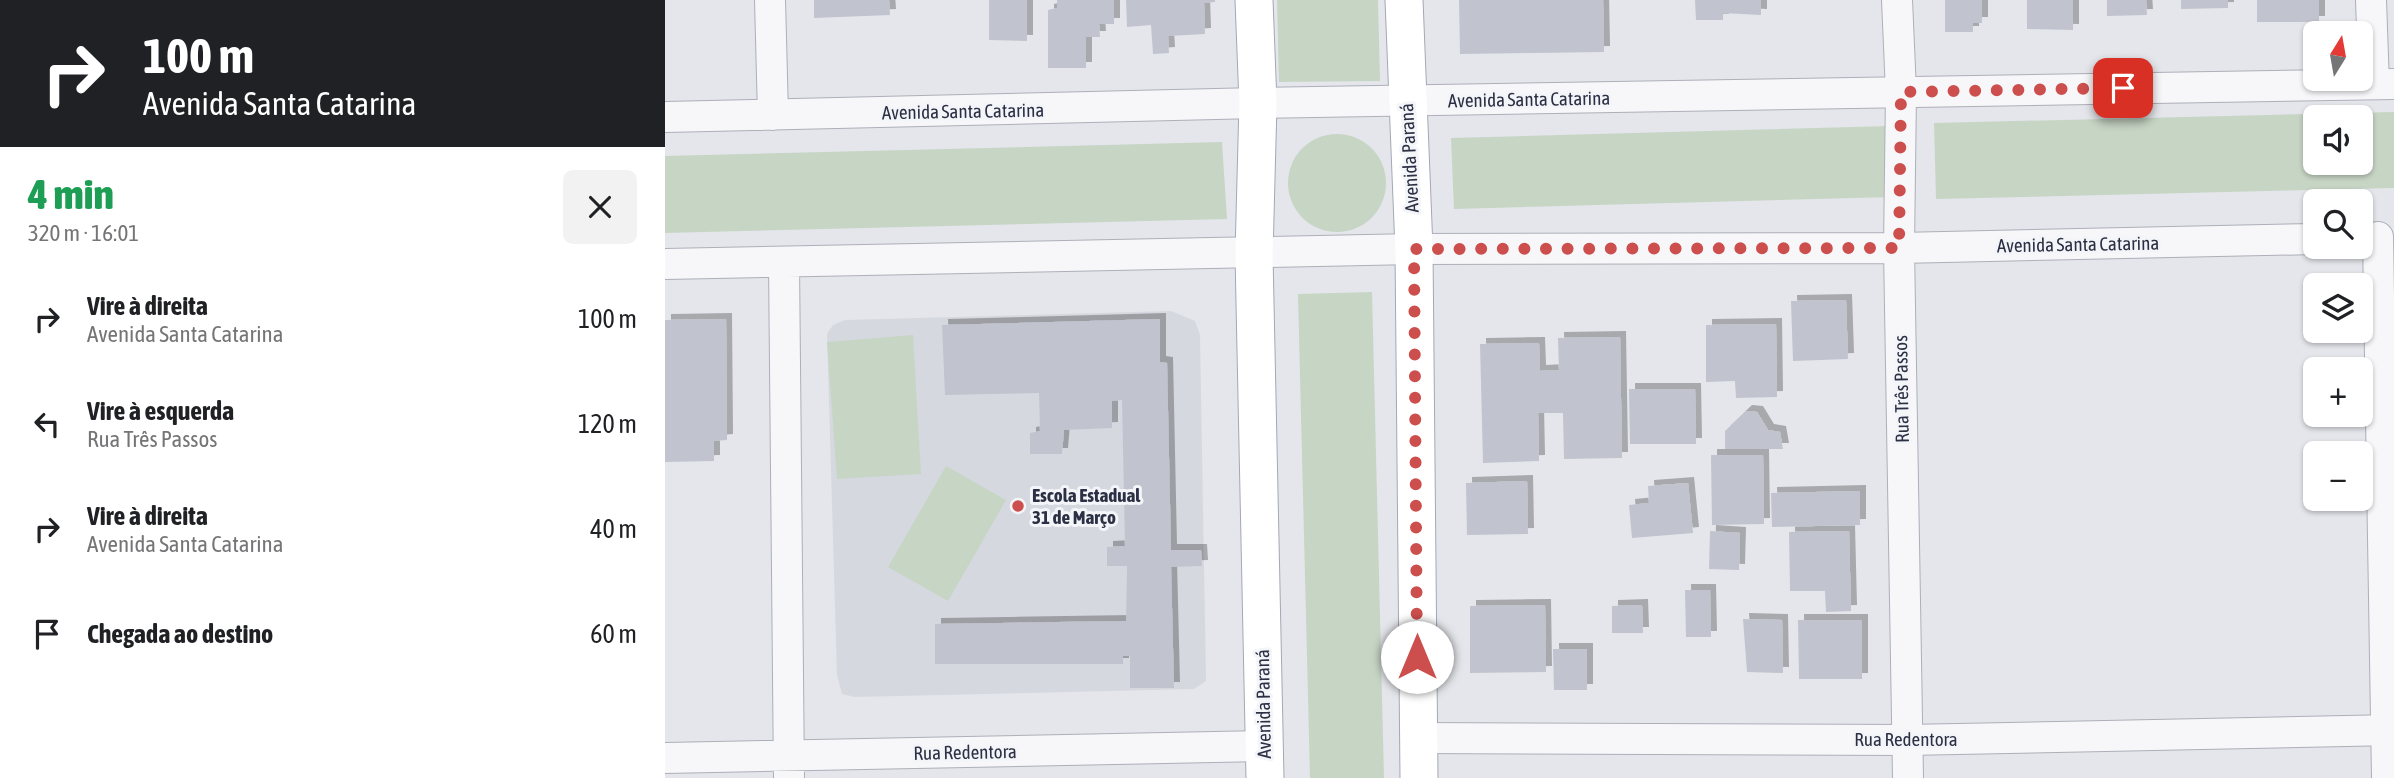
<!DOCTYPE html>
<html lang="pt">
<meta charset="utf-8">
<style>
body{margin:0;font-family:"Asap Condensed",sans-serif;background:#f2f2f2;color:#202124;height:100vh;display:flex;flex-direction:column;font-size:26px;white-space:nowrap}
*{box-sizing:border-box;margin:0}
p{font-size:23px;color:#757577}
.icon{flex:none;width:38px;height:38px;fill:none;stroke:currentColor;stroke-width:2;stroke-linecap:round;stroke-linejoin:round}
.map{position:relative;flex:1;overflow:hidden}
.panel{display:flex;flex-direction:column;background:#fff;width:665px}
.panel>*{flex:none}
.banner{background:#202124;color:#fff;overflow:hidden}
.needle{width:46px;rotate:11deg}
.tools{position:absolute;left:1638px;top:21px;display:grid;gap:14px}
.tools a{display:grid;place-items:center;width:70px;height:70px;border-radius:10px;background:#fff;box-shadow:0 2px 5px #0004;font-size:35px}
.pin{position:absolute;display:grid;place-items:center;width:60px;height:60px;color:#fff;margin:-30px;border-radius:14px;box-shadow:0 4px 10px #0006}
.me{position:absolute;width:77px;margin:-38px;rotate:0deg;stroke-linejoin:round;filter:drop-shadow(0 0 5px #0008)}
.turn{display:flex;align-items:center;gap:24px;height:147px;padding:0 28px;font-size:32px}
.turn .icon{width:91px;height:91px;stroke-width:2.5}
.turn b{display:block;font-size:49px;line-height:60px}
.round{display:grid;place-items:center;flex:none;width:74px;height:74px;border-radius:10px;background:#f2f2f2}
.overview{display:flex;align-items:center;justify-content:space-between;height:119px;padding:0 28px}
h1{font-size:42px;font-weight:800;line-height:52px;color:#1e9e55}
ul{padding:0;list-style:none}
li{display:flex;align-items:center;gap:21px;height:105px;padding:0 28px}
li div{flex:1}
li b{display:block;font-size:26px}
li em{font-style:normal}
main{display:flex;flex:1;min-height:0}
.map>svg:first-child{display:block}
.built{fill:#d6d8e0}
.green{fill:#c7d5c5;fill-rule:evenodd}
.building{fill:#c1c4ce;filter:url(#shadow)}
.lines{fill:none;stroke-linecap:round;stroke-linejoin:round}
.minor-casing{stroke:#adafb9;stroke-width:32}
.major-casing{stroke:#a3a8b7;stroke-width:39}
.minor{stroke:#f7f7fa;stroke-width:30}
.major{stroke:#fff;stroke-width:37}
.route{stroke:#cc4f4d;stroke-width:12;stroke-dasharray:0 21.6}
.poi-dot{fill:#cc4f4d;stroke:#f4f5f9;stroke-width:2.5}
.labels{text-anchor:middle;stroke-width:6;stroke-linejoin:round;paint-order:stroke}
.street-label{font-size:19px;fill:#2c3044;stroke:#f4f5f9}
.poi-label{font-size:19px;font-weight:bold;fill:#2c3044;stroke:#f4f5f9;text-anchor:start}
</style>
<main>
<section class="panel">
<div class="banner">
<div class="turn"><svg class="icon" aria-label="right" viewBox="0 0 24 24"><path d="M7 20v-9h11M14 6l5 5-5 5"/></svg><div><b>100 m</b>Avenida Santa Catarina</div></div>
</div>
<div class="overview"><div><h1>4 min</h1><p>320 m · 16:01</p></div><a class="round"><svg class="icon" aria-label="close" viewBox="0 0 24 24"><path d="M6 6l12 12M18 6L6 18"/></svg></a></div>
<ul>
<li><svg class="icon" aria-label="right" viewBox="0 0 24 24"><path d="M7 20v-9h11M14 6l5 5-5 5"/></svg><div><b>Vire à direita</b><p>Avenida Santa Catarina</p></div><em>100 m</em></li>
<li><svg class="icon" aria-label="left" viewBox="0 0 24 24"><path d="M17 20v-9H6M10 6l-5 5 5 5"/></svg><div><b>Vire à esquerda</b><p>Rua Três Passos</p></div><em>120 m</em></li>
<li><svg class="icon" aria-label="right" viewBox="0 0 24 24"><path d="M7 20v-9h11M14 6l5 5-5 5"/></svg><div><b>Vire à direita</b><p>Avenida Santa Catarina</p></div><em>40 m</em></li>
<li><svg class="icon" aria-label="arrive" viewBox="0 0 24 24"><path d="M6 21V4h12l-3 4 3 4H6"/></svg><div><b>Chegada ao destino</b></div><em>60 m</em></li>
</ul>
</section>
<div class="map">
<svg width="1729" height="778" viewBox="0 0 1729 778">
<defs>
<filter id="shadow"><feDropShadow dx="6" dy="-6" stdDeviation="0" flood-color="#0004"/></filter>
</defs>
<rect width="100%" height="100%" fill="#e4e6eb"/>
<path class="built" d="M506,311L530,321L535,335L541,681L529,689L190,697L177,694L172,675L162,334L168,325L180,320Z"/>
<path class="green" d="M612,0H713L715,81L614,82Z
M1729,112V188L1271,199L1269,123ZM1696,117V163H1650V117Z
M1225,126L1227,197L789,209L786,138Z
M623 183a49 49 0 1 1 98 0a49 49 0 1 1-98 0Z
M557,142L562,219L0,233V156Z
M707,292L719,778H645L633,294Z
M248,335L256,474L172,479L162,342Z
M281,466L341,500L283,601L223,567Z"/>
<path class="building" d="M149,0H224L225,15L149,18Z
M324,0H362V41L324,40Z
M392,0H449V24H434L435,37H421V68H383V10L392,8Z
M461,0H550V2L539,3L540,34L503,36L504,53L488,54L486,25L462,27Z
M794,0H938L939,52L795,54Z
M1030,0H1096V15L1058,13V20H1031Z
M1280,0H1317V23H1308V32H1280Z
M1362,0H1408V30L1362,29Z
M1442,0H1481L1482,15L1442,16Z
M1516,0H1563V8L1516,9Z
M1592,0H1654V22H1592Z
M1181,300L1183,359L1128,361L1126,301Z
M61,319L62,440L49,441V461L0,462V320Z
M495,319V362L502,363L506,550H536L537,566L506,567L509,688H465V656H458V664H270V624L461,621L462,566H442V547L460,546L457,400L447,401V428L399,430L397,454H365V433L375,431L374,393L280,395L277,325Z
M1111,324L1112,397L1071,398L1070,381L1041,382V325Z
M955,337L957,458L899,459L898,413H873L874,461L818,463L815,344L874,343L875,371L894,370L893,338Z
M964,389H1030L1031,444H965Z
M1081,411L1092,412L1103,430L1115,432L1118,449H1060V431Z
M1046,455H1098L1099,524L1047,525Z
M862,481L863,534L802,535L801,483Z
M1023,483L1028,533L967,538L964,505L984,503L983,486Z
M1195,491V525L1107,527L1106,493Z
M1045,531L1075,533L1074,570L1044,569Z
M1184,531L1186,611L1161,612L1160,591H1125L1124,532Z
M1020,590H1045L1046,637H1021Z
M880,605L881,672L805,673V606Z
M977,605L978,633H947V606Z
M1078,619L1117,620L1118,673L1082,672Z
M1133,620H1197V679H1134Z
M888,649H922V690H889Z"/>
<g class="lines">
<defs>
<path id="minor" d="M105,0L108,115
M1232,0L1236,92L1234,248L1243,778
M1706,0L1709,84
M0,117L593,103L1729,84
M1713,237L1722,778
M119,262L124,778
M0,264L749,249L1234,248L1650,239
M753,738L1242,740L1729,730
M0,758L599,746"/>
<path id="major" d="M589,0L593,103L589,255L600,778
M739,0L749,249L754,778"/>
</defs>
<use href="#minor" class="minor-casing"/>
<use href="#major" class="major-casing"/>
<use href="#minor" class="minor"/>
<use href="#major" class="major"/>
</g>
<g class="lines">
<path class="route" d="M752,657L749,249L1234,248L1236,92L1458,88"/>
</g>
<circle class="poi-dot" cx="353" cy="506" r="7"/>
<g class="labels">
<g class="street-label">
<text transform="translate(864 99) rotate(-1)" y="7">Avenida Santa Catarina</text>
<text transform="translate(298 111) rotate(-1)" y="7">Avenida Santa Catarina</text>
<text transform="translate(744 158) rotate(-93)" y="7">Avenida Paraná</text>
<text transform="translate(1413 244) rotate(-1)" y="7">Avenida Santa Catarina</text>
<text transform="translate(1236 389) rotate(-91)" y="7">Rua Três Passos</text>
<text transform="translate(598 704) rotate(-91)" y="7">Avenida Paraná</text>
<text x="1241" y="746">Rua Redentora</text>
<text transform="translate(300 752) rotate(-1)" y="7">Rua Redentora</text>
</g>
<g class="poi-label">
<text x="367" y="502">Escola Estadual<tspan x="367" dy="22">31 de Março</tspan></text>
</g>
</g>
</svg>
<div class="tools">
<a><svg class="needle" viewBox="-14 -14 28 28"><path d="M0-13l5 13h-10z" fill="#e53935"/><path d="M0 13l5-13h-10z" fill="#757577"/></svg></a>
<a><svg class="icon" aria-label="sound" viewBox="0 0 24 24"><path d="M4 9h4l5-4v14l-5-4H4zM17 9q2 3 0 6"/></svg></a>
<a><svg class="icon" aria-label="search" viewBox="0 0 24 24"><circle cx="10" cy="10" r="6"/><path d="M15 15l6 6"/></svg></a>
<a><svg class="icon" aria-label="layers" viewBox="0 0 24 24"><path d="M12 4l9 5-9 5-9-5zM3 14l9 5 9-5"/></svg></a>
<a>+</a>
<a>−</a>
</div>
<div class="pin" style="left:1458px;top:88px;background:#d93025"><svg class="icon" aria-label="arrive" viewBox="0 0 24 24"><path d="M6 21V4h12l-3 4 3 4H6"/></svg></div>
<svg class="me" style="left:752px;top:657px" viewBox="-20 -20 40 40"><circle r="19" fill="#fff"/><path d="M0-13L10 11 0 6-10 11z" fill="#cc4f4d"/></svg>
</div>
</main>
